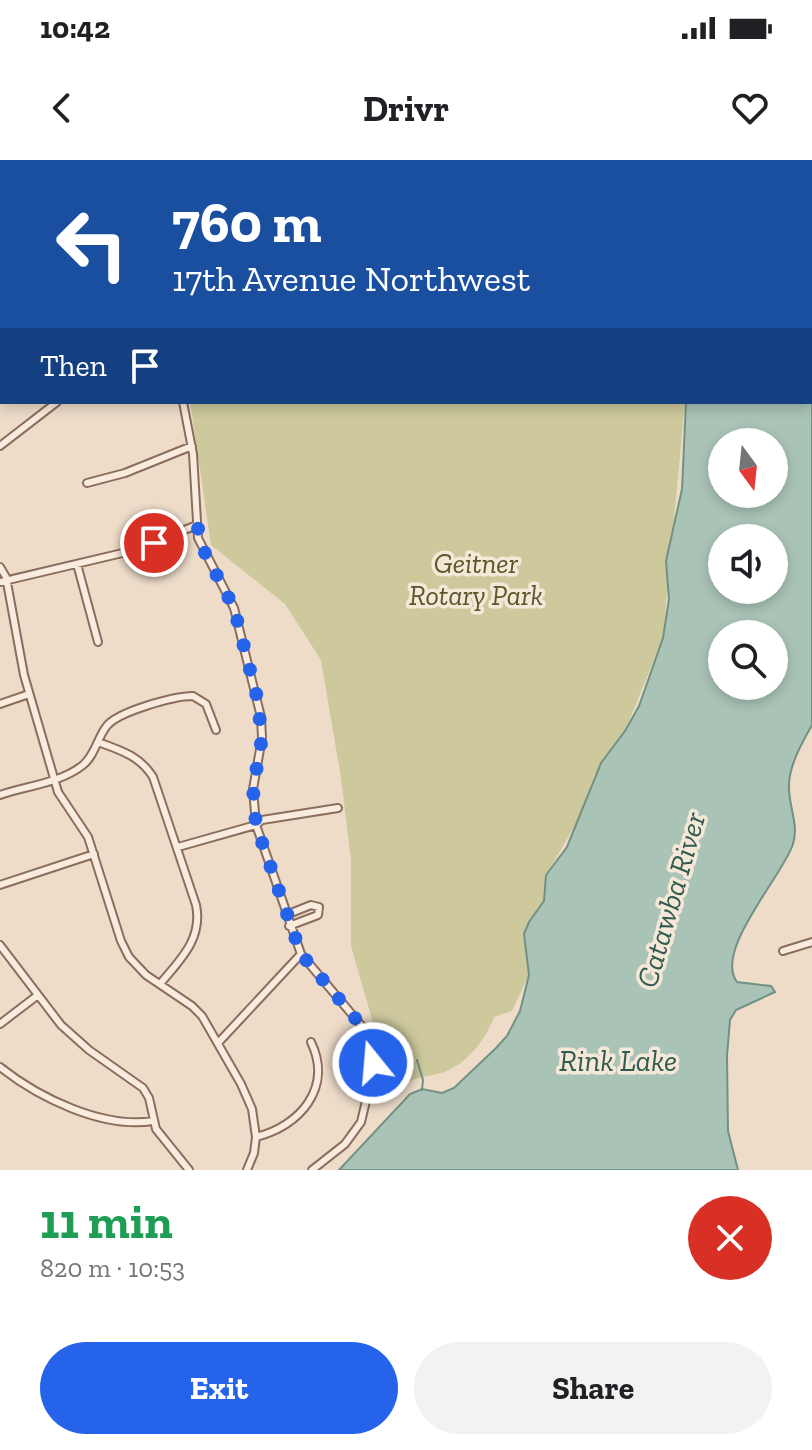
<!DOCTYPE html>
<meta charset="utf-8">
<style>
body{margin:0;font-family:"Zilla Slab",serif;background:#f2f2f2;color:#202124;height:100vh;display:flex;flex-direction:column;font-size:30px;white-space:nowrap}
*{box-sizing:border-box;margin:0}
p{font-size:26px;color:#757577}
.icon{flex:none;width:44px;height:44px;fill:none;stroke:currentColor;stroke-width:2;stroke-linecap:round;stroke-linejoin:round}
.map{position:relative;height:1010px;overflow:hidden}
.sheet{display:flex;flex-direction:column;background:#fff;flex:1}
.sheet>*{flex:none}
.hud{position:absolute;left:0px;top:0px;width:812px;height:244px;box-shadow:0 4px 12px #0003;background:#1a4fa0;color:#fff;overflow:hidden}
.needle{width:52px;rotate:165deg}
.fabs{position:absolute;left:708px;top:268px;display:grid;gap:16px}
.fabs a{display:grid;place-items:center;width:80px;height:80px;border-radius:50%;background:#fff;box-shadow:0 4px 12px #0003;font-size:40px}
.pin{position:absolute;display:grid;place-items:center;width:68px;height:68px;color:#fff;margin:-34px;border:4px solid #fff;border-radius:50%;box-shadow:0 2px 8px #0007}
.me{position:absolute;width:88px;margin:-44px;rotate:343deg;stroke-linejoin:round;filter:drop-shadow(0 0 6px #0008)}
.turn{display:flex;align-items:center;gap:28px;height:168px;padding:0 40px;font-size:36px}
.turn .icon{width:104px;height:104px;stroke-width:2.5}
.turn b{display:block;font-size:56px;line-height:68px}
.then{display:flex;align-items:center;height:76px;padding:0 40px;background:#0003;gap:16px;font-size:30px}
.round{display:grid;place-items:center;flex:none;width:84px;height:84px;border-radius:42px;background:#f2f2f2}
.overview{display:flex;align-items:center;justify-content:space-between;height:136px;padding:0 40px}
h1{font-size:48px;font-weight:800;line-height:60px;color:#1e9e55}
.button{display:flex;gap:16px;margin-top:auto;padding:16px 40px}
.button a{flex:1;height:92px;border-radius:48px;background:#2563eb;color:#fff;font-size:32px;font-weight:800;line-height:92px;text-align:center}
.button a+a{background:#f2f2f2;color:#202124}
.status{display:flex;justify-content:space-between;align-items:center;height:56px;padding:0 40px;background:#fff;direction:ltr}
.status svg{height:22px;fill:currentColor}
header{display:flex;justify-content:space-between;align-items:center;height:104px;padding:0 40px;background:#fff;font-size:36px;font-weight:800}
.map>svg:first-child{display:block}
.green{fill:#cdc99d}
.water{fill:#aac3b7;stroke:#709183;stroke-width:2;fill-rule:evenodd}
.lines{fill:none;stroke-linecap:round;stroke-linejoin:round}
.stream{stroke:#709183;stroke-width:2}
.minor-casing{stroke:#8b6d5e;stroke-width:10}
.highway-casing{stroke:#593c32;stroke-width:13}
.minor{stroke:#f9ebdd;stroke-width:6}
.highway{stroke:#da8b5e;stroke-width:9}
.route{stroke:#2563eb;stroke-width:14;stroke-dasharray:0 25.2}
.labels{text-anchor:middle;stroke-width:7;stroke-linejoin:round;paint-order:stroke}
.park-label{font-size:28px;font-style:italic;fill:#555828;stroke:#f6e8d9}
.water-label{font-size:30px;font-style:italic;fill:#315b50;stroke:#f6e8d9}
</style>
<div class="status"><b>10:42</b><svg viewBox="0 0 49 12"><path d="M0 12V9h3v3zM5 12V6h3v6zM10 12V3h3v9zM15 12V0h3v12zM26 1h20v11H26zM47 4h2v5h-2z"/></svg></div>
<header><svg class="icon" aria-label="back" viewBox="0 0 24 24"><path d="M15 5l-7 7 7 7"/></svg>Drivr<svg class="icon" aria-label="heart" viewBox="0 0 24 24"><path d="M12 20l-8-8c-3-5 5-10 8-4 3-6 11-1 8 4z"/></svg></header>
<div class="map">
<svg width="812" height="1010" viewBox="0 0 812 1010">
<rect width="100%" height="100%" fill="#eedcc9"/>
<path class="green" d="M190,242H685L663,478L625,571L594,616L580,657L546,715L544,741L525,774L529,815L512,851L494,857C486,879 467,904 444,912C418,920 414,913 394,936L351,786V701L341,618L321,500L285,444L211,385Z"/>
<path class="water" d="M716,0H812V565C802,583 788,607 789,628C789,647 799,665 793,684C784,714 713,791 737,822L771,826L775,832L736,850L730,860L727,896L728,971L738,1010H339L410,934L422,929L442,933L454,928L496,888L507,876L520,851L529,815L524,774L529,762L544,741L546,715L567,687L601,603L625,571L639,546L663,478L669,439L666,401L682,329L686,242H810V2ZM722,282H774V334H722ZM722,378H774V430H722ZM722,474H774V526H722Z"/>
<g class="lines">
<path class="stream" d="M417,900L423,920L422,930"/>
<defs>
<path id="minor" d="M92,0L93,2
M603,0L607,2
M0,31L2,37
M0,209L2,211
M183,242L193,294L198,378L234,448L261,557L262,578L253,629L256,665L301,794L366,871L374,895L370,924L361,962L345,984L312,1010
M0,286L57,242
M87,323L125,313L192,286
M77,404L98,482
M0,407L6,417L24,515L58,632L88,677L121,781L129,797L146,815L192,846L202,856L241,924L252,949L256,977L254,993L247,1010
M0,422L131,391L197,365
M0,544L29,534
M98,582C120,590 140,596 153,617L196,745C203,779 180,800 160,824
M0,635C26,626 61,623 83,605C95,595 97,579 106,567C116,552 174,536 193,536L206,544L216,570
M178,687L256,665L262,660L338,648
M0,725L94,694
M286,755L311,745L319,747L318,755L289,766
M0,785L61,865L89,890L143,928L149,938L156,969L189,1010
M783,791L812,782
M0,864L38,835
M218,883L301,794
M0,907C39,938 103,969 153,961
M256,977C300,966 333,928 311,882"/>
<path id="highway" d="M631,0L634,2
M653,0L656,2
M810,105L812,107
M810,121L812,122"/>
</defs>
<use href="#minor" class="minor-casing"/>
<use href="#highway" class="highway-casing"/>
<use href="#minor" class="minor"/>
<use href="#highway" class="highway"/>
</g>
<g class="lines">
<path class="route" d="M154,383L197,365L205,393L234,448L257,537L262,578L253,629L256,665L301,794L366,871L372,887L373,903"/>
</g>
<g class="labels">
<g class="park-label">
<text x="476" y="413">Geitner<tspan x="476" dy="32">Rotary Park</tspan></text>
</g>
<g class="water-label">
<text transform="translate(671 740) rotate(-74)" y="10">Catawba River</text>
<text x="618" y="911">Rink Lake</text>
</g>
</g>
</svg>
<div class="fabs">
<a><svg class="needle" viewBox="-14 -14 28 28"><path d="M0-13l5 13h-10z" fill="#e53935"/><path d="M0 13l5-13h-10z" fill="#757577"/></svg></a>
<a><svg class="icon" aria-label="sound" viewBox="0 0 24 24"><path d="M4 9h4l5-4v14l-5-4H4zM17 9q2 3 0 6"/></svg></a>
<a><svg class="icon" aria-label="search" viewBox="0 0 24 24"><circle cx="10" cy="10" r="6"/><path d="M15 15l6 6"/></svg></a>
</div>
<div class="pin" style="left:154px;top:383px;background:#d93025"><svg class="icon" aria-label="arrive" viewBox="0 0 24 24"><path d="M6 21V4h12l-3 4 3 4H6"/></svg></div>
<svg class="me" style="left:373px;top:903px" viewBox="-20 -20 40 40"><circle r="17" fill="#2563eb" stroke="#fff" stroke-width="3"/><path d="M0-11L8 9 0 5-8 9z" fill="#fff"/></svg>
<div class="hud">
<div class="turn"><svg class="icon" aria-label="left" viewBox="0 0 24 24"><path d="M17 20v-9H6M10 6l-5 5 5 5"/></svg><div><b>760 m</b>17th Avenue Northwest</div></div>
<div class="then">Then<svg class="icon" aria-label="arrive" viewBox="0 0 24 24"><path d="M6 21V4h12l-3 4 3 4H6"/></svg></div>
</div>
</div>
<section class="sheet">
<div class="overview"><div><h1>11 min</h1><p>820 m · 10:53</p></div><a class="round" style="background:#d93025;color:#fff"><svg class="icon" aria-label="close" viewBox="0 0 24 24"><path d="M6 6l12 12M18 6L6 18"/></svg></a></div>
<div class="button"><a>Exit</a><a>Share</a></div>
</section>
